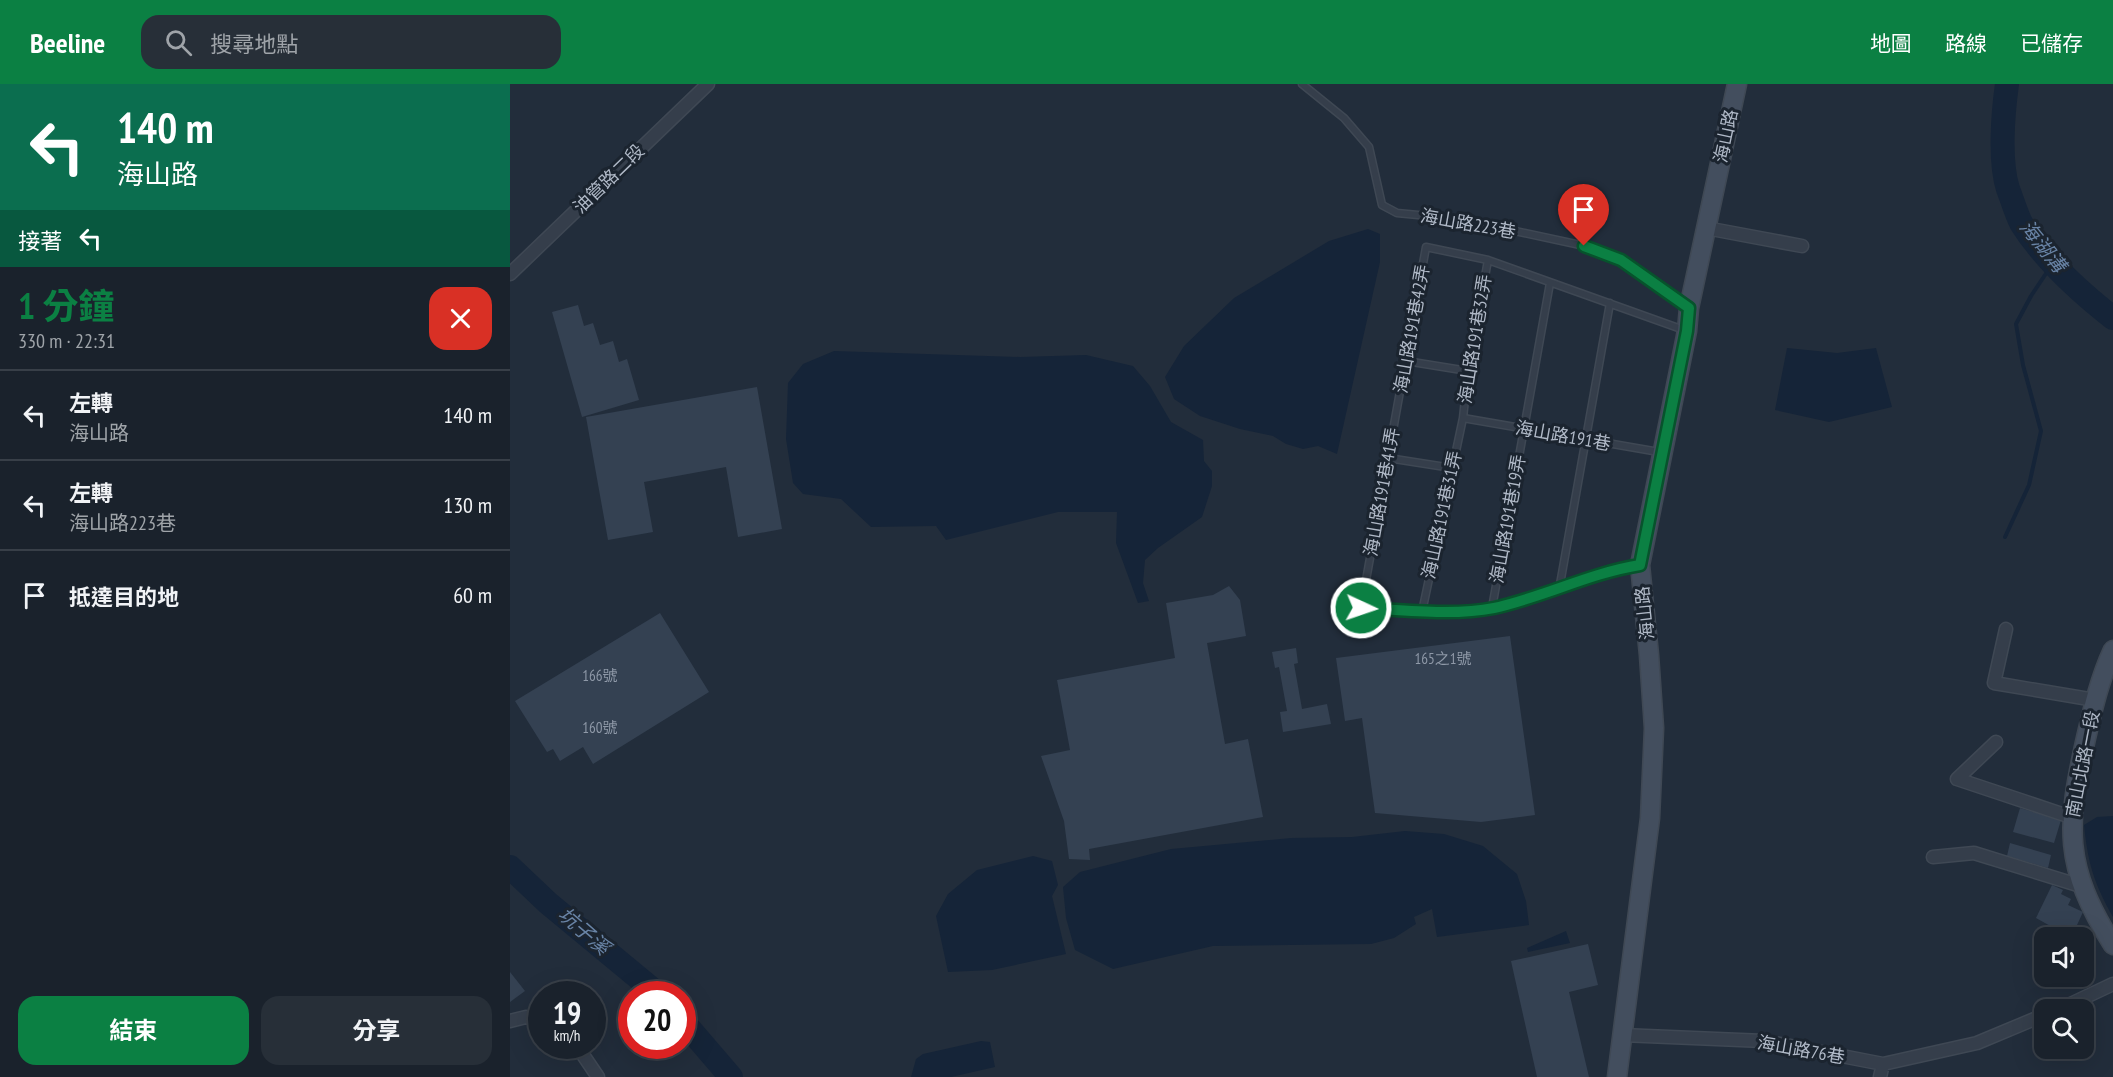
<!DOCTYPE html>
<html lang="zh-TW">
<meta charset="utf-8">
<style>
body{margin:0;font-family:"PT Sans Narrow","Noto Sans TC",sans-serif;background:#272f38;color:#f1f3f6;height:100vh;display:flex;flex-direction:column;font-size:22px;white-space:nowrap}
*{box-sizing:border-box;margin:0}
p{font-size:20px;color:#9fa4a9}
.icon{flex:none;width:33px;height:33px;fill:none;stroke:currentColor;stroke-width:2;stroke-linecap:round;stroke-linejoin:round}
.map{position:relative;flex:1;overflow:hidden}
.panel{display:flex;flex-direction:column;background:#1a222c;width:510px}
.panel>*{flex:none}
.hud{background:#0b6e4f;color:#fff;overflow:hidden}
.controls{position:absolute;left:1524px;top:843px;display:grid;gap:12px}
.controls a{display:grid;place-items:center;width:60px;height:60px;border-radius:12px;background:#1a222c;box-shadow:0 6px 24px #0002,0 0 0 2px #383f48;font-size:30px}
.speed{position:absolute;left:18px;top:897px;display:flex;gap:12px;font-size:30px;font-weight:700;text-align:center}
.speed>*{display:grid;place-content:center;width:78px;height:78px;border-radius:50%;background:#1a222c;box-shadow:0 6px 24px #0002,0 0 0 2px #383f48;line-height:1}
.speed small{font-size:15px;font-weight:400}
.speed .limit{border:9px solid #d22;background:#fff;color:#111}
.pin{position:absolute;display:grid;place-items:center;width:51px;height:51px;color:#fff;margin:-62px -26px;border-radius:50% 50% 50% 0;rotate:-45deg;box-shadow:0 0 6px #0007}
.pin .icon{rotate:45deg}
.me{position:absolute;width:66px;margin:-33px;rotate:93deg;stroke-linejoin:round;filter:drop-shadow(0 0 4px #0008)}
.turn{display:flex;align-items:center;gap:21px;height:126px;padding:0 18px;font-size:27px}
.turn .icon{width:78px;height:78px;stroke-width:2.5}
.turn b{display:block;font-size:42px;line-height:51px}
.then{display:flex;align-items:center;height:57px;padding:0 18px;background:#0003;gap:12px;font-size:22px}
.round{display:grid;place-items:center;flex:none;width:63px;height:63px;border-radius:18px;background:#272f38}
.head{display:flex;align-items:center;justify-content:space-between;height:102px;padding:0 18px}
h1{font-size:36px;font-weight:700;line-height:45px;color:#0b8043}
.primary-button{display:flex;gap:12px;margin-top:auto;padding:12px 18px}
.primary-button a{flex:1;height:69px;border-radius:18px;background:#0b8043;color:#fff;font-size:24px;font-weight:700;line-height:69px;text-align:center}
.primary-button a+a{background:#272f38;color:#f1f3f6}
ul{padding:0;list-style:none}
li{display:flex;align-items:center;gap:18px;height:90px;padding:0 18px;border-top:2px solid #383f48}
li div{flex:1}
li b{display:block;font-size:22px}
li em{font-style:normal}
header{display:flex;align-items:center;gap:36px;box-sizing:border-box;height:84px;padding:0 30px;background:#0b8043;color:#fff}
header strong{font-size:28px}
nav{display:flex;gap:33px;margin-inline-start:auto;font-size:21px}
.search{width:420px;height:54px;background:#272f38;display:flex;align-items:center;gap:15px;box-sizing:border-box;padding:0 21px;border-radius:18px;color:#9fa4a9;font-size:22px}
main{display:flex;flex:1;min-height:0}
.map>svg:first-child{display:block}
.water{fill:#152438}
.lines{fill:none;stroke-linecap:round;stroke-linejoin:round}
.stream{stroke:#152438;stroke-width:4}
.river{stroke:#152438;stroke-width:24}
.building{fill:#344152}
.lane-casing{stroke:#3f4854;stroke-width:9}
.street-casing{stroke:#3f4854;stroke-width:15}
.secondary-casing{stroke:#3f4854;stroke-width:21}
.lane{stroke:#353e4b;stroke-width:6}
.street{stroke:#353e4b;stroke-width:12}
.secondary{stroke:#434e5e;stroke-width:18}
.route-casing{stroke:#07532c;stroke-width:15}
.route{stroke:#0b8043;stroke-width:10}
.labels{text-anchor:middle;stroke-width:6;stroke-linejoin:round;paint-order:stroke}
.number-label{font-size:15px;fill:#8f99a8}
.street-label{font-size:18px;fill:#b0b9c7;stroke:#1b242f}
.water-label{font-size:20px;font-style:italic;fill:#6984a6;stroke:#1b242f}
</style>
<header>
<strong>Beeline</strong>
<div class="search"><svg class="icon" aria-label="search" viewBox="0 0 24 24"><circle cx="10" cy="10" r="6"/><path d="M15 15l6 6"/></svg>搜尋地點</div>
<nav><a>地圖</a><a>路線</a><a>已儲存</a></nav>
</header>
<main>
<section class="panel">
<div class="hud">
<div class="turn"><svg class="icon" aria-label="left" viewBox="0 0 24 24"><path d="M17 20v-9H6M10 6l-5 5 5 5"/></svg><div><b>140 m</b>海山路</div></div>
<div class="then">接著<svg class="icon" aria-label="left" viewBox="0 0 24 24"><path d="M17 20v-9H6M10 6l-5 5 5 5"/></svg></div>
</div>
<div class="head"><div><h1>1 分鐘</h1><p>330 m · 22:31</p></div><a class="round" style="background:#d93025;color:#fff"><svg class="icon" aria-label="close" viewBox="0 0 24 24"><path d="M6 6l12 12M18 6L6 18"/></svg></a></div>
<ul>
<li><svg class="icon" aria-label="left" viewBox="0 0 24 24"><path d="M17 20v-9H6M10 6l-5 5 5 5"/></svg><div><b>左轉</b><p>海山路</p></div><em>140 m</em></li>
<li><svg class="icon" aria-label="left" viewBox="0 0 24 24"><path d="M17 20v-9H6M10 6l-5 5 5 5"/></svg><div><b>左轉</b><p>海山路223巷</p></div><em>130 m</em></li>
<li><svg class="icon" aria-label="arrive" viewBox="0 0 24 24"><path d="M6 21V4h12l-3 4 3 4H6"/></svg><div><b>抵達目的地</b></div><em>60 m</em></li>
</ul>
<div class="primary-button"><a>結束</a><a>分享</a></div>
</section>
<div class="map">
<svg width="1603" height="993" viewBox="0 0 1603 993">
<rect width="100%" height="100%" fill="#222d3b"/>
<path class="water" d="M858,145L870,150V178L827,370L808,362L793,365L776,360L763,352L730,345L690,332L664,315L655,293L674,262L724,214L819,157Z
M1277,264L1327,269L1366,264L1382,323L1319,338L1265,326Z
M324,267L510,273L576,271L623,282L640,302L661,338L693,356L694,377L702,387V402L692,433L648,464L635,476L633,499L639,517L628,519L606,459L607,428H548L436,456L426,442L361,443L331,415L293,410L283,399L276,355L278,299L293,280Z
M1603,732V833C1584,799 1578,780 1574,741L1587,733Z
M895,747L934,750L973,762L1007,790L1016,817L1019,841L927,853L922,825L904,833L906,840L884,854L861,860L703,862L603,885L565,866L556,834L553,803L570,788L661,765L781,754L842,753Z
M523,772L542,777L548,801L542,812L556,870L482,886L438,888L426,832L438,810L467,786Z
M1056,847L1060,859L1018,868L1017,864Z
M471,957L480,958L485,983L441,993H401L406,975L413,970Z"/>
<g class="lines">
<path class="stream" d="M1495,453L1519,401L1531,347L1513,281L1506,240L1521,212L1543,179"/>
<path class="river" d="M1497,0C1493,29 1489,77 1498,105C1502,115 1506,129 1511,139C1533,174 1571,209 1603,234
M0,783L38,819L148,910
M172,936L221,993"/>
</g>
<path class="building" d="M68,221L74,242L83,239L90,261L103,257L109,278L117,275L129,316L72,333L42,228Z
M247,303L272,445L228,453L216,383L134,398L143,448L98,456L76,333Z
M719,502L730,516L736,552L697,559L715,660L738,655L753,733L579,765L580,776L559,775L554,737L531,672L560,666L547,596L665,574L656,519L703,511Z
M150,529L199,608L83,680L73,663L50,677L43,665L37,668L5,617Z
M1000,552L1025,731L971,738L865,729L852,634L835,637L826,574Z
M786,564L788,579L784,580L792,625L817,620L821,640L773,648L770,628L777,627L769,583L765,584L762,568Z
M1510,724L1551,736L1544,759L1503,748Z
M1500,759L1541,771L1538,784L1497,772Z
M1542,801L1553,806L1551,810L1561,815L1558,821L1573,828L1567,841L1581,850L1575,862L1574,854H1562L1526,834Z
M1078,860L1088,901L1059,908L1079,993H1027L1001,877Z
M0,888L15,907L0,918Z"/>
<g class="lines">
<defs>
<path id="lane" d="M792,0L834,34L859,63L872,121L887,129L929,133L977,141L1075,162L1111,176L1176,222
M896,277L958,287
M953,334L1149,368
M878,374L942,384
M1129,481C1080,489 1033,513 984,524C943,532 893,526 851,524L916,163L978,176L1174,246
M1049,506L1100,219
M982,524L1040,199
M912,528L953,334L958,287L978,176"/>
<path id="street" d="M1196,144L1292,162
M0,190L198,0
M1496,545L1484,599L1585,616
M1486,658L1447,695L1561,733
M1423,773L1464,769L1571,802
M1548,926L1603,900
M0,937L16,933L32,936
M1112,951L1254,957L1373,980L1467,959L1534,931
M67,962L88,993
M1370,993L1373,980"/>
<path id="secondary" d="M1603,566C1590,594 1583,624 1576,654C1556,742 1553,782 1603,861
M1107,993L1140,734L1144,644L1139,571L1130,481L1177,247L1179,224L1227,0"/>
</defs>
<use href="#lane" class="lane-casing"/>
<use href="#street" class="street-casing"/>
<use href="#secondary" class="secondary-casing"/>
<use href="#lane" class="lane"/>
<use href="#street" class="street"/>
<use href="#secondary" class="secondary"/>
</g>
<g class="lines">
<defs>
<path id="route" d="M851,524C892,526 944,532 984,524C1034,513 1080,489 1130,481L1177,247L1179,224L1111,176L1074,162"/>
</defs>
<use href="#route" class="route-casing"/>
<use href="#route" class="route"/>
</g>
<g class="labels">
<g class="number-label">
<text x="933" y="580">165之1號</text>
<text x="90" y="597">166號</text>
<text x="90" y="649">160號</text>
</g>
<g class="street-label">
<text transform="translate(1216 52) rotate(-78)" y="6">海山路</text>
<text transform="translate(99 95) rotate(-44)" y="6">油管路二段</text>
<text transform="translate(958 140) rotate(10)" y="6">海山路223巷</text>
<text transform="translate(902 245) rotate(-80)" y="6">海山路191巷42弄</text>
<text transform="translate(965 255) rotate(-81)" y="6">海山路191巷32弄</text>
<text transform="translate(1053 352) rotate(10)" y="6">海山路191巷</text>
<text transform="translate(872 408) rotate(-80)" y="6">海山路191巷41弄</text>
<text transform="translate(932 431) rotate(-78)" y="6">海山路191巷31弄</text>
<text transform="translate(998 435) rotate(-80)" y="6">海山路191巷19弄</text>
<text transform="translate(1135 529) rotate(-96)" y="6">海山路</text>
<text transform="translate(1573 680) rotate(-79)" y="6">南山北路一段</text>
<text transform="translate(1291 966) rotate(10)" y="6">海山路76巷</text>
</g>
<g class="water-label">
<text transform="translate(1533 162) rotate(51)" y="7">海湖溝</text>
<text transform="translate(74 847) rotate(41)" y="7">坑子溪</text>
</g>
</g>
</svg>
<div class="controls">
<a><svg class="icon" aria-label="sound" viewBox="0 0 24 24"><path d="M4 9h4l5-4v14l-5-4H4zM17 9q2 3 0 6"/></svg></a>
<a><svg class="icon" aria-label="search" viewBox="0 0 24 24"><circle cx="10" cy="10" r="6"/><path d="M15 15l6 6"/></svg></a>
</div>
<div class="speed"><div>19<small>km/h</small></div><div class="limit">20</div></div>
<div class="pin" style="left:1074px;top:162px;background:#d93025"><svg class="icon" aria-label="arrive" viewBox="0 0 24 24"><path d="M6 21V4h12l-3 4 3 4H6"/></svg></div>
<svg class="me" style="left:851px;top:524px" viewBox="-20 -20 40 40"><circle r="17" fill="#0b8043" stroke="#fff" stroke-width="3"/><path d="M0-11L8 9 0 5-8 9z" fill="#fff"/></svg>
</div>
</main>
